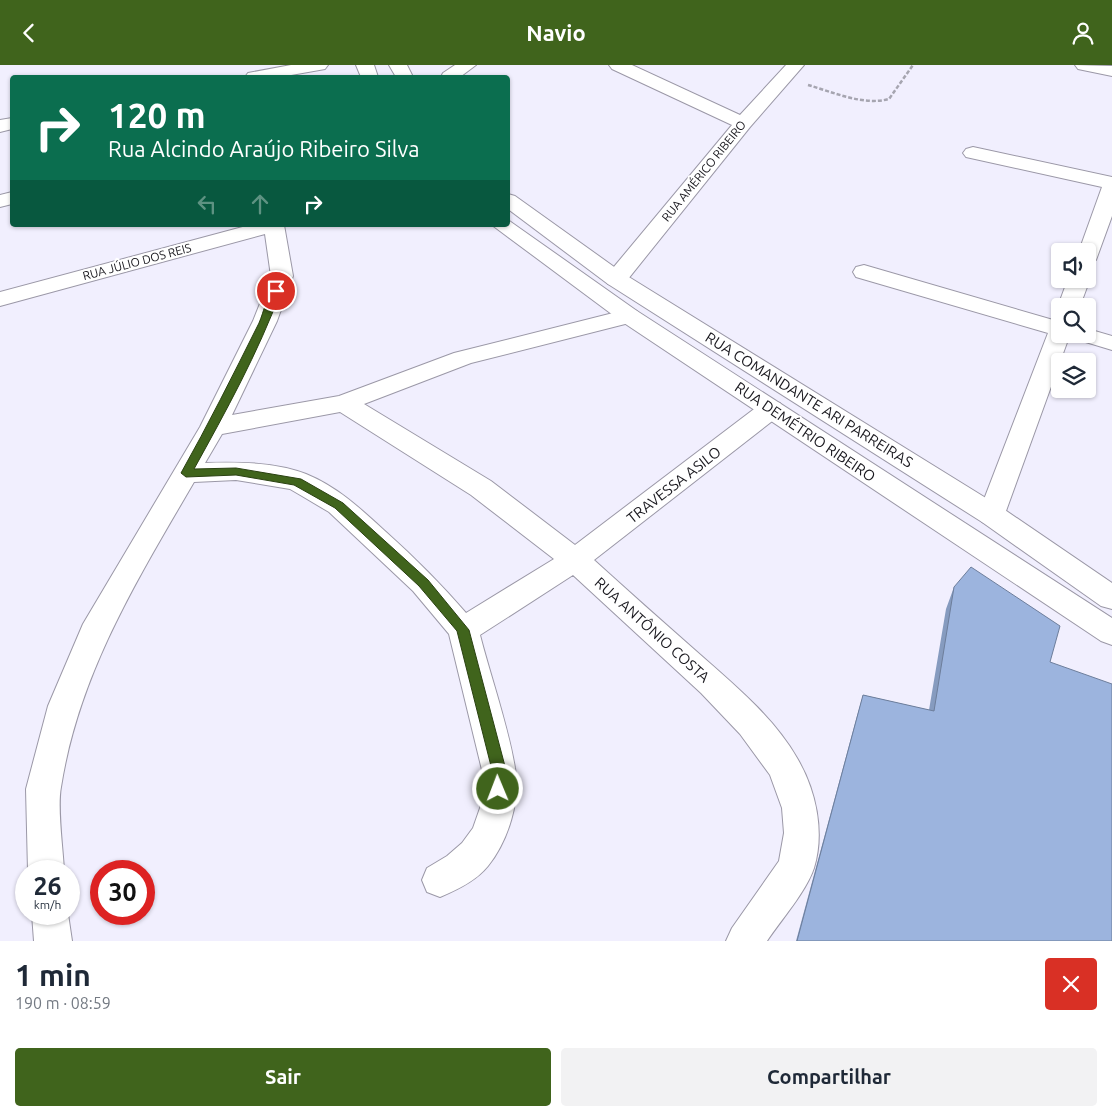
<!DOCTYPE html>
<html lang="pt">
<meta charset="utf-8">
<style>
body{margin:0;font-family:Ubuntu,sans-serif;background:#f2f2f3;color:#1f2937;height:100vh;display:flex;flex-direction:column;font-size:19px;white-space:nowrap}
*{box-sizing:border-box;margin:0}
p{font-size:16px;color:#747a83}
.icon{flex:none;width:28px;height:28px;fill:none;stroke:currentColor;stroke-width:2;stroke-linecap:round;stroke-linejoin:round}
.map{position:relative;height:876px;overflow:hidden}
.details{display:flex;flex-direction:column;background:#fff;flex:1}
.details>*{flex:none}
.top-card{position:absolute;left:10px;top:10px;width:500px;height:152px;border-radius:5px;box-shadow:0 1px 4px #0004;background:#0b6e4f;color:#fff;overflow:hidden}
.fabs{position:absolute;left:1051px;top:178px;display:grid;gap:10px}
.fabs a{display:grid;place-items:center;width:45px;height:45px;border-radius:5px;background:#fff;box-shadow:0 1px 4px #0004;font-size:25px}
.speed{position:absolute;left:15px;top:795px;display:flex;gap:10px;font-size:25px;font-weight:700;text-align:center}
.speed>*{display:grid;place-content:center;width:65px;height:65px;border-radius:50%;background:#fff;box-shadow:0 1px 4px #0004;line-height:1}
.speed small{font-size:12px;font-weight:400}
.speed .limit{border:8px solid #d22;background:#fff;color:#111}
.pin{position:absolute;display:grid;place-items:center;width:42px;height:42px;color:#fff;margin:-21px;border:2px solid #fff;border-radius:50%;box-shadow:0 1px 5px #0007}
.me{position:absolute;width:55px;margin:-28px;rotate:359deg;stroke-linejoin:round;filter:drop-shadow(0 0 4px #0008)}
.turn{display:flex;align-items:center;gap:18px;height:105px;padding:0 15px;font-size:22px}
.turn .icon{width:65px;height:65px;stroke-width:2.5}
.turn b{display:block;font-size:35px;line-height:42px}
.lanes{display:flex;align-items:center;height:48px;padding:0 15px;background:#0003;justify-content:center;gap:25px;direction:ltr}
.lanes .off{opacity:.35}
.round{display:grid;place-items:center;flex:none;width:52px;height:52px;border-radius:5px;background:#f2f2f3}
.overview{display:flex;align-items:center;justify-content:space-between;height:85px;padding:0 15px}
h1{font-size:30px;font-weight:700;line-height:38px}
.button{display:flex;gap:10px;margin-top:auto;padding:10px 15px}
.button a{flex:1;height:58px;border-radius:5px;background:#40641c;color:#fff;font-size:20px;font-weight:700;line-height:58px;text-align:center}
.button a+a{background:#f2f2f3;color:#1f2937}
header{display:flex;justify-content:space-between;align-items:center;height:65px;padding:0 15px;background:#40641c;color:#fff;font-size:22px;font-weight:700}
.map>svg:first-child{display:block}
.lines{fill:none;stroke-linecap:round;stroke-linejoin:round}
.street-casing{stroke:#9b98a7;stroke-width:2}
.secondary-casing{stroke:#9b98a7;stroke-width:2}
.primary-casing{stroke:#9b98a7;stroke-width:2}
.path{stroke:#a6a5b0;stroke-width:2.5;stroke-dasharray:4 2;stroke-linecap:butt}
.street{fill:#fff;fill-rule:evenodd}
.secondary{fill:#fff;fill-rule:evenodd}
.primary{fill:#fff;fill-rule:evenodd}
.wall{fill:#869bbf}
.building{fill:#9cb4de;stroke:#6d7e9b}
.route{fill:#40641c;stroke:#2a4112}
.labels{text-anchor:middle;stroke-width:4;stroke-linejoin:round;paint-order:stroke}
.far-street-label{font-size:12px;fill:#19181e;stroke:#fff}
.street-label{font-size:15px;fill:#19181e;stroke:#fff}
</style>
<header><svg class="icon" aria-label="back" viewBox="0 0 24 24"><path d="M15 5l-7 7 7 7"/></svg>Navio<svg class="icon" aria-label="person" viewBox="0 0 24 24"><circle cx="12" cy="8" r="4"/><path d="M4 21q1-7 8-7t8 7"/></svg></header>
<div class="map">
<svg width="1112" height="876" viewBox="0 0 1112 876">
<rect width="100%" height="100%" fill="#f1effe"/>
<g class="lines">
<defs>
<path id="street" d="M455,0H476L460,12H441L443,8Z
M609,0H632L740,50L786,0H804L750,62L624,219L616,221L608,219L605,214L608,209L732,60L612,4Z
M1075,0L1112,1V11L1078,4Z
M973,82L1112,112V151L1096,195L1088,196V186H1079L1102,122L966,92L963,88L966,84Z
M12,127V139L0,142V130Z
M250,160H284L293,211L277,256L232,350L339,331L454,288L629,244L637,246L641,251L637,256L471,298L364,339L491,416L575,480L762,338L771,336L780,338L784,344L780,350L594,495C628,526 662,556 696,586C732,618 773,651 797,693C816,725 825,767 814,803C806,827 781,855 767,876H726L732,863L779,796L784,768L782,743L770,710L740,669L701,628L573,510L480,570C491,613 508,660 515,703C521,735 508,776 488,801C476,816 457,825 440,832L427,827L422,815L427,803L447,791L462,778L473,763L480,743L482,705L449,569L413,526L329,447L302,431L290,424L236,415L194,417C137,515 79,608 61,722C57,743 63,783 64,806H28L26,724L48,641L83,559L200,362L253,256L271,211L265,169L0,241V227ZM340,347L471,430L554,494L466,548C441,519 415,493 386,467C362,445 338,422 306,409C276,397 237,397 205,398L222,369Z
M864,200L1060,257V269H1088V264L1112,271V285L1069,272L1002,457L992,460L982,457L978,450L1048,268L856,212L853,207L856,202Z
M1088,210L1090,214L1080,241H1060V245L1058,241L1068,214H1088Z
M32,849H68L72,876H34Z"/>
<path id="secondary" d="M291,0H328L325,4L280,12H245L248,8Z
M12,53V64L0,67V55Z"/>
<path id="primary" d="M356,0H374L378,12H361Z
M389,0H407L413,12H396Z
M508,129L515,131L624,209L1002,443L1112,518V544L1101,541L982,457L608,219L508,144Z
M508,155L637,246L1112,553V580L1101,576L621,256L492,160H508Z"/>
</defs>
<use href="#street" class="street-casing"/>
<use href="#secondary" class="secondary-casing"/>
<use href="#primary" class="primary-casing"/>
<path class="path" d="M808,20C833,27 863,41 889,34L913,0"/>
<use href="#street" class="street"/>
<use href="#secondary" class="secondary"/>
<use href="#primary" class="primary"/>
</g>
<path class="wall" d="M954,522L1050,597L1112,876H796L857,651L863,630L929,645L946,544Z"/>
<path class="building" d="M971,502L1060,561L1050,597L1112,619V876H797L863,630L934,646L954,522Z"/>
<path class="route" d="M276,223L281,226C258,288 226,346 194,404L236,403L301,414L343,438L428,515L469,565L506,705L503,728L498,730L493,728L491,724L492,705L457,566L419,521L335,443L294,420L236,410L186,412L181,408C208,360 233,310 258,260C263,251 267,227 276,223Z"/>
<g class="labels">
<g class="far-street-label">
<text transform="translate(704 106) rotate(-51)" y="4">RUA AMÉRICO RIBEIRO</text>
<text transform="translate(137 197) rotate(-15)" y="4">RUA JÚLIO DOS REIS</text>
</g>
<g class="street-label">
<text transform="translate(809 335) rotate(32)" y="5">RUA COMANDANTE ARI PARREIRAS</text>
<text transform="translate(805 367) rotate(34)" y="5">RUA DEMÉTRIO RIBEIRO</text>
<text transform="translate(674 420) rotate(-38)" y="5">TRAVESSA ASILO</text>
<text transform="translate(652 565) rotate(42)" y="5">RUA ANTÔNIO COSTA</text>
</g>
</g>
</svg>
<div class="fabs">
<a><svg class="icon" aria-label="sound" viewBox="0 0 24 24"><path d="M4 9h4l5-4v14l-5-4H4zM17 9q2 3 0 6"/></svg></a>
<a><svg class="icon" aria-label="search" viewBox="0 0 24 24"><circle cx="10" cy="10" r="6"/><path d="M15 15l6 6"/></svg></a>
<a><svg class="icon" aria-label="layers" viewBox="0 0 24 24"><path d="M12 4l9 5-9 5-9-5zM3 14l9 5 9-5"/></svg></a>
</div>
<div class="speed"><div>26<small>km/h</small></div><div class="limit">30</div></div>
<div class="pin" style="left:276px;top:226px;background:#d93025"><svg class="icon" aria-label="arrive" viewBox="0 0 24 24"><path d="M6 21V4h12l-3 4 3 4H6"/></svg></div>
<svg class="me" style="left:498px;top:724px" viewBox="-20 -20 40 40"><circle r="17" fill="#40641c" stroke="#fff" stroke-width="3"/><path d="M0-11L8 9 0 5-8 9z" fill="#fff"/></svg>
<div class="top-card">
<div class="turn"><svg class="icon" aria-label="right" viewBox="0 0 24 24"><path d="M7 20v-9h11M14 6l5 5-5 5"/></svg><div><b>120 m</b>Rua Alcindo Araújo Ribeiro Silva</div></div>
<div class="lanes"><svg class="icon off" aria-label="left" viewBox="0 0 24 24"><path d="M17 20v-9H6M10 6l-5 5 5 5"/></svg><svg class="icon off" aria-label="ahead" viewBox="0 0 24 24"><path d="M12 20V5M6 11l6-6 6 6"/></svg><svg class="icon" aria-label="right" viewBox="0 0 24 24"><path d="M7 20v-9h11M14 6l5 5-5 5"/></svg></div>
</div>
</div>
<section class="details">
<div class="overview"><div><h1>1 min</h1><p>190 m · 08:59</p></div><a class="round" style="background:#d93025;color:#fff"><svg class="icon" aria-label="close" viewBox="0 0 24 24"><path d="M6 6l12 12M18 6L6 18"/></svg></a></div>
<div class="button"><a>Sair</a><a>Compartilhar</a></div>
</section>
